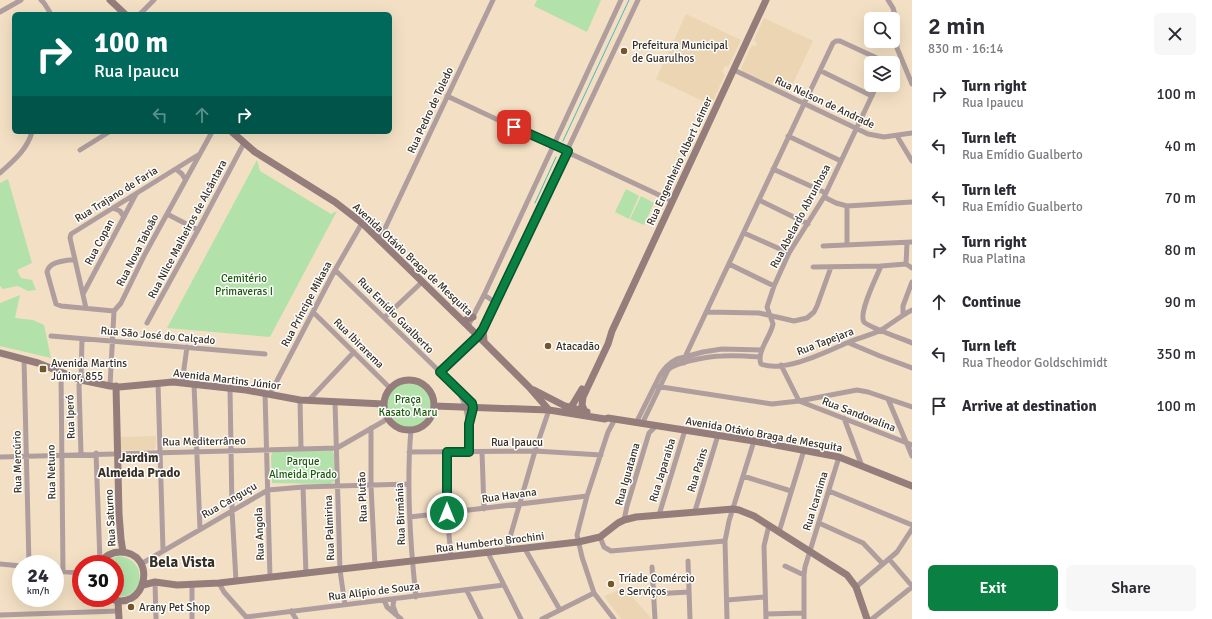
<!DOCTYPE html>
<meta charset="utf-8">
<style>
body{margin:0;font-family:Signika,sans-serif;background:#f7f7f7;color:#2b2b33;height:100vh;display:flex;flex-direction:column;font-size:15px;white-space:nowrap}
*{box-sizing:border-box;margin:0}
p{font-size:13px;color:#7c7c81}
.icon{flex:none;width:22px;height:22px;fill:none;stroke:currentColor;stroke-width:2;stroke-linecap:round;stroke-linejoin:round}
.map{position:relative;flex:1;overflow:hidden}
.side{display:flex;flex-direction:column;background:#fff;width:300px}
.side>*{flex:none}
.banner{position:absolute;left:12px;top:12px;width:380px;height:122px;border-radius:6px;box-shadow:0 4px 16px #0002;background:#00695c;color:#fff;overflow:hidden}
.fabs{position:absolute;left:864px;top:12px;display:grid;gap:8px}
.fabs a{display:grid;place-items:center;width:36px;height:36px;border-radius:6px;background:#fff;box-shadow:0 4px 16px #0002;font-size:20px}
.speed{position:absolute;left:12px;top:555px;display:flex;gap:8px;font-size:20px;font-weight:700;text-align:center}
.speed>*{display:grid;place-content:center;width:52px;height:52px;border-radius:50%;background:#fff;box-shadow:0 4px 16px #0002;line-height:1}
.speed small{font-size:10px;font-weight:400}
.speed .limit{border:6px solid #d22;background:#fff;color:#111}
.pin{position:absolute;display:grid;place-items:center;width:34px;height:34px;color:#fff;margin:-17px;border-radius:8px;box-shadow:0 2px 6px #0006}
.me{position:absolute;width:44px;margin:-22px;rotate:0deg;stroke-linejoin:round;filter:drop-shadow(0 0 3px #0008)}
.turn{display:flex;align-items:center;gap:14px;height:84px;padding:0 16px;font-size:18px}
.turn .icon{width:52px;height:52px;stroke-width:2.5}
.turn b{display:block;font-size:28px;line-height:34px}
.lanes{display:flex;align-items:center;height:38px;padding:0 16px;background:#0003;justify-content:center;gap:20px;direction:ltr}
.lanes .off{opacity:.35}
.round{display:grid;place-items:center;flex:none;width:42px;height:42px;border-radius:6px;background:#f7f7f7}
.head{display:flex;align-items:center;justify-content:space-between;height:68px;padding:0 16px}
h1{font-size:24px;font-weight:600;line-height:30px}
.primary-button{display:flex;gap:8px;margin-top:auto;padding:8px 16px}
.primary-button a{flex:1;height:46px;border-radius:6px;background:#0b8043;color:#fff;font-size:16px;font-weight:600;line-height:46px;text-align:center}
.primary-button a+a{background:#f7f7f7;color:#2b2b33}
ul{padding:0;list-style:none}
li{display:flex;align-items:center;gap:12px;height:52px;padding:0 16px}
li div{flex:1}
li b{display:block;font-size:15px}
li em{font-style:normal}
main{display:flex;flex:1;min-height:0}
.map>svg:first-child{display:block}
.built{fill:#ebd5b2}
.green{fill:#b3e1aa}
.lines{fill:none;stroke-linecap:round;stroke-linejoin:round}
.stream{stroke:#49b9ba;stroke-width:1}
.street{stroke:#af9e9d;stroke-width:5}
.secondary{stroke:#957d7b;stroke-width:7}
.route-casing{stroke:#07532c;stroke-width:10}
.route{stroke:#0b8043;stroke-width:7}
.poi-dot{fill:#75562b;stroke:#fff;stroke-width:1.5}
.labels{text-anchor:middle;stroke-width:3;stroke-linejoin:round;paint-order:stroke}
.poi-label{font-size:11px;fill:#373025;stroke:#fff;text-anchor:start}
.street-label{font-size:11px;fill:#373025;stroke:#fff}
.park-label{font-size:11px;fill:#1b5a0d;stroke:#fff}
.quarter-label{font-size:13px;font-weight:bold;fill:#373025;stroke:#fff}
.district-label{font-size:15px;font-weight:bold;fill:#373025;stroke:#fff}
</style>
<main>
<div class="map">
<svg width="912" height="619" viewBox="0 0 912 619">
<rect width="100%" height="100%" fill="#f3e0c4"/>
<path class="built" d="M686,14L741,40L728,67L725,66L722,72L725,75L711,105L656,79Z
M764,18L813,41L788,94L743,72L741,68L752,45L755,47L757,43L754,40Z
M156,436V445L154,450H120V437Z
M625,588L633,598L652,619H621L604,596Z"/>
<path class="green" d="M537,0H601L587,32L534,6Z
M257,160L260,171L331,214L337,211L270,337L167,328Z
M8,179L32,263L17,270L21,278L32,280L36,290L28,291L18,286L3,289L0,286V183Z
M626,189L639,196L629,219L615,212Z
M641,196L654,203L644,225L630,219Z
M20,295L15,318L33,320L44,325L51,358L0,346V303Z
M384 405a25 25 0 1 1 50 0a25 25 0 1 1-50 0Z
M332,450L334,454L335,481L330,484L272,483L271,456L273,451Z
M119,556C151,560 143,602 115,596V564H105L113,558Z"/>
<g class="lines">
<path class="stream" d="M563,141L629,0
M535,203L556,157"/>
<path class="street" d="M41,0L44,3L51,14
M888,0L893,8L897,22V48L912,84
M0,12L21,0
M140,14L154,0
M734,70L868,134L884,137L912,133
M821,71L872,96
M877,85L824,197L789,253L774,286L767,307L773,324C771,336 756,352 761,364C785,373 826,352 849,342C859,338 871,335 881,330C891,324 901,316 912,310
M447,96L672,201
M788,136L841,161
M897,136L912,161
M80,150L109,132
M176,169L182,174L185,179
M773,169L826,193
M0,173C13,161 27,150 32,132
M824,197L836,203L847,206L912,202
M759,200L808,224
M847,206V245
M113,208L120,211L124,217
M167,214L198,230
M744,233L789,253
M379,241L493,0
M823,246L912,242
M75,259C65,261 49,261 47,272L56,304L61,306L114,311
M729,264L774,286
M906,264L907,243
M906,264L912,268
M881,266C877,276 858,313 864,322C868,327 903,339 912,343
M813,267L881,266L906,264
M335,270L472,403L473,408L469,424
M83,294L136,194
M484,295L495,302
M86,308L70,238L71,234L198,155
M313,312L390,388
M707,312L759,313L794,321L807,318L814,312L817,306L831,267
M903,315V306L912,282
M385,317L422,282
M147,323L198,230L244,143
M468,326L484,295L621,0
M51,336L265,354
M849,343L880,356L912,368
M24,359L29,564
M684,363L685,357L804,104L833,43L836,41H840L879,59L884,63
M781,365L799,401
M61,372L63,571
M440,372L478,336L483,329L638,0
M158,383L163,550
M182,383L187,347
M194,384L200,529
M110,386L114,311L121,303L145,254L212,132
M655,386L772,404L799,401L857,390L868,392L912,407
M230,388L232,510L236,581
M265,393L270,577
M270,394L335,270L362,223
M460,394C470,412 469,432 469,452
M888,399L912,456
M300,400L301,448
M309,400L354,352
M799,401L912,445
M335,402L340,570L345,605
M844,418L862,466
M636,423L660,375C665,367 669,363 677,359L703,352L722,349L762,350
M642,424L668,370C675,362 711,356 722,356C734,355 747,356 760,357
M371,428V486L375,566
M411,430C406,485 410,542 416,597
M409,452L535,451L601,455
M447,452V513L451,557
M482,452L484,509
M96,453L100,562
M81,454L79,385L81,380L82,339
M0,457L337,448L384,421L387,418
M743,476L791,491
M303,487L306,574
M829,491L912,525
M695,511L718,435
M659,515L685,430
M410,517L587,496
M624,520L627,506L649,433L656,426
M819,523L863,543L883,564
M779,532L804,450
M600,537L604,547L611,551L725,541
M525,549L560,610
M506,551L535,451L549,410
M488,553L521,619
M889,559L912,586
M688,561L690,619
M0,564L21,566
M141,564L268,490L303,487L409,484
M785,566L804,575
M652,567L655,619
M55,571L81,573
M155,582L156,619
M219,583L224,592L247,618
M192,585V619
M856,587L897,552L912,529
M467,591L481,619
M654,594L689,592
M394,599L393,606L396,614
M384,600L387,607L401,619
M727,600L765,597
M291,611L296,619
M766,614L804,613
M0,615L119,611
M246,617L504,585
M542,619L594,593
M614,619L594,593L582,557L577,535L587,496L608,432L615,419
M727,619L725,541L729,521L754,441
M766,619L764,546L769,525
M804,619V575L805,567L839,457
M872,619L912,587"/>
<path class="secondary" d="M110,0L125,14
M232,132L255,152L335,202L362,223L478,336L529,387L549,410
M463,321L473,317
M483,329L484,341
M0,353L38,363L81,380L110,386L119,387L173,382L246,390L300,400L384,404
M384 405a25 25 0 1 1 50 0a25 25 0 1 1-50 0Z
M116,386L119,514L121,539L123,552
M534,390L565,406L587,412
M434,406L549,410L605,419L608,418L754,441L839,457L912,486
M568,410L573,404L582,389
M585,412L582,405L583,397L608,344L612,331L766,0
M99,564C104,557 111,552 120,552C159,552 146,615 109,598
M143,585L155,582L177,585L219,583L578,542L600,537L618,523L624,520L636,517L733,509L739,510L754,516L847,575L856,587L867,619
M118,601L119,619"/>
</g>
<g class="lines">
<defs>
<path id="route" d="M447,513V452H469V424L473,408L472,403L440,372L478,336L483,329L568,151L514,127"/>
</defs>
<use href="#route" class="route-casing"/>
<use href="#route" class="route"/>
</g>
<g class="poi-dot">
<circle cx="624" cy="51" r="4"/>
<circle cx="548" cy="346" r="4"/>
<rect x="39" y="365" width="8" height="8" rx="2"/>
<circle cx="611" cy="584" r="4"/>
<circle cx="131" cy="607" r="4"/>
</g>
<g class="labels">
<g class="poi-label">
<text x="632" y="49">Prefeitura Municipal<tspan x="632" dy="13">de Guarulhos</tspan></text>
<text x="556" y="350">Atacadão</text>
<text x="51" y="367">Avenida Martins<tspan x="51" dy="13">Júnior, 855</tspan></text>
<text x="619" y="582">Tríade Comércio<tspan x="619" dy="13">e Serviços</tspan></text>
<text x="139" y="611">Arany Pet Shop</text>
</g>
<g class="street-label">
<text transform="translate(825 102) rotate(25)" y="4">Rua Nelson de Andrade</text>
<text transform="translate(430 110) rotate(-65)" y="4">Rua Pedro de Toledo</text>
<text transform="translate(679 161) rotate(-65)" y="4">Rua Engenheiro Albert Leimer</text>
<text transform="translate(116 194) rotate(-32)" y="4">Rua Trajano de Faria</text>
<text transform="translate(800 216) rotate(-62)" y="4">Rua Abelardo Abrunhosa</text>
<text transform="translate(187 229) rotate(-62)" y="4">Rua Nilce Malheiros de Alcântara</text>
<text transform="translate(99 242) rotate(-62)" y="4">Rua Copan</text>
<text transform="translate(137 250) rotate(-63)" y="4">Rua Nova Taboão</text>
<text transform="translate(413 259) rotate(43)" y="4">Avenida Otávio Braga de Mesquita</text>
<text transform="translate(306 304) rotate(-62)" y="4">Rua Príncipe Mikasa</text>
<text transform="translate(396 315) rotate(45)" y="4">Rua Emídio Gualberto</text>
<text transform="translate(158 335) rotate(5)" y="4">Rua São José do Calçado</text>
<text transform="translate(825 341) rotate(-21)" y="4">Rua Tapejara</text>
<text transform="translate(359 343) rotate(45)" y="4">Rua Ibirarema</text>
<text transform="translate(227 379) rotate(7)" y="4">Avenida Martins Júnior</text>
<text transform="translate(859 414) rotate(21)" y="4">Rua Sandovalina</text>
<text transform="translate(70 417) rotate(-92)" y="4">Rua Iperó</text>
<text transform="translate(764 434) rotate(10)" y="4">Avenida Otávio Braga de Mesquita</text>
<text transform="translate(204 441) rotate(-1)" y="4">Rua Mediterrâneo</text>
<text x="517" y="446">Rua Ipaucu</text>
<text transform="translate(17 462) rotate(-91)" y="4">Rua Mercúrio</text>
<text transform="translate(662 470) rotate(-73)" y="4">Rua Japaraiba</text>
<text transform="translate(697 470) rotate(-73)" y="4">Rua Pains</text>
<text transform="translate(51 472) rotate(-91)" y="4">Rua Netuno</text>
<text transform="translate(627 474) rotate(-74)" y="4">Rua Iguatama</text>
<text transform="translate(509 495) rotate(-8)" y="4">Rua Havana</text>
<text transform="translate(362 497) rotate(-92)" y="4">Rua Plutão</text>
<text transform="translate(229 500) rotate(-30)" y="4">Rua Canguçu</text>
<text transform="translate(815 501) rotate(-73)" y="4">Rua Icaraima</text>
<text transform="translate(400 514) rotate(-92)" y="4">Rua Birmânia</text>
<text transform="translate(110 518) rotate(-93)" y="4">Rua Saturno</text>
<text transform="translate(329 528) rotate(-92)" y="4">Rua Palmirina</text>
<text transform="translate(259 534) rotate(-92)" y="4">Rua Angola</text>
<text transform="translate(490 542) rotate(-7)" y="4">Rua Humberto Brochini</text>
<text transform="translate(374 591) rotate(-7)" y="4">Rua Alípio de Souza</text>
</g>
<g class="park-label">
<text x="244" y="282">Cemitério<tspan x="244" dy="13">Primaveras I</tspan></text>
<text x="408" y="403">Praça<tspan x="408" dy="13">Kasato Maru</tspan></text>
<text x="303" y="465">Parque<tspan x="303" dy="13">Almeida Prado</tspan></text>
</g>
<g class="quarter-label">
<text x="139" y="462">Jardim<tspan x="139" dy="15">Almeida Prado</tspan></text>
</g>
<g class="district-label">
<text x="182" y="567">Bela Vista</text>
</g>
</g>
</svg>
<div class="fabs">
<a><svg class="icon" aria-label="search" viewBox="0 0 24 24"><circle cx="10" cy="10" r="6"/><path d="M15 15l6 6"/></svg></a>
<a><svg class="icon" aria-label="layers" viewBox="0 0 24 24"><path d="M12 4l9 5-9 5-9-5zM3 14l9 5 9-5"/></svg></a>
</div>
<div class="speed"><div>24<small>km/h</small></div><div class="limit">30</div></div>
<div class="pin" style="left:514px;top:127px;background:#d93025"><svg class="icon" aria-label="arrive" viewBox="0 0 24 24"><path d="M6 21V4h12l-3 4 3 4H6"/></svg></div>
<svg class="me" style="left:447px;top:513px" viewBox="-20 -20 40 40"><circle r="17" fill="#0b8043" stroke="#fff" stroke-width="3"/><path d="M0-11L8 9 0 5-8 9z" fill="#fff"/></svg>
<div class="banner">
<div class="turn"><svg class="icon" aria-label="right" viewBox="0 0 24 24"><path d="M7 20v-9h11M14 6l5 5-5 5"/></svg><div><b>100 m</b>Rua Ipaucu</div></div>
<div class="lanes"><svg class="icon off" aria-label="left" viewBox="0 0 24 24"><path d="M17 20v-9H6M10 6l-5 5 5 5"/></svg><svg class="icon off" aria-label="ahead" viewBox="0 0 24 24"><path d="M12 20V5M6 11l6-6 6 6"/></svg><svg class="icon" aria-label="right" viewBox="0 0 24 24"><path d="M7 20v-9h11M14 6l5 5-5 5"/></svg></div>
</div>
</div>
<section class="side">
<div class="head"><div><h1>2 min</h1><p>830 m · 16:14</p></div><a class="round"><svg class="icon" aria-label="close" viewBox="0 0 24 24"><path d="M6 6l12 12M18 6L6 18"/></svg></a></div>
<ul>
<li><svg class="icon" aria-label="right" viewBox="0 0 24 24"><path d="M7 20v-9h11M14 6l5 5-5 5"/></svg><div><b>Turn right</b><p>Rua Ipaucu</p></div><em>100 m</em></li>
<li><svg class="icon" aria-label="left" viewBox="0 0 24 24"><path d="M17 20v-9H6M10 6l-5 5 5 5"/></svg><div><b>Turn left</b><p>Rua Emídio Gualberto</p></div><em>40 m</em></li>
<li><svg class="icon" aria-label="left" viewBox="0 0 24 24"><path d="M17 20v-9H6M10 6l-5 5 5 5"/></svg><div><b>Turn left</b><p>Rua Emídio Gualberto</p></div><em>70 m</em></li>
<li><svg class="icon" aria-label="right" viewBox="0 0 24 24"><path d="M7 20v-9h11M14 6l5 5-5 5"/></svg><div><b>Turn right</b><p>Rua Platina</p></div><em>80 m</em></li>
<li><svg class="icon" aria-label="ahead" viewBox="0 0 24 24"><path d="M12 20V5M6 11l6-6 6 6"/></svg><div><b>Continue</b></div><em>90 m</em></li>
<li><svg class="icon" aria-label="left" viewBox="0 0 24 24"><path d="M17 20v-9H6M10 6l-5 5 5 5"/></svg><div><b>Turn left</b><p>Rua Theodor Goldschimidt</p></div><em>350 m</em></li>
<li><svg class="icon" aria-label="arrive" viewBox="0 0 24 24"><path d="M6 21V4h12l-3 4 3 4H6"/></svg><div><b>Arrive at destination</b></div><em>100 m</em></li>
</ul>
<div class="primary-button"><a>Exit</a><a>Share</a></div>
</section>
</main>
